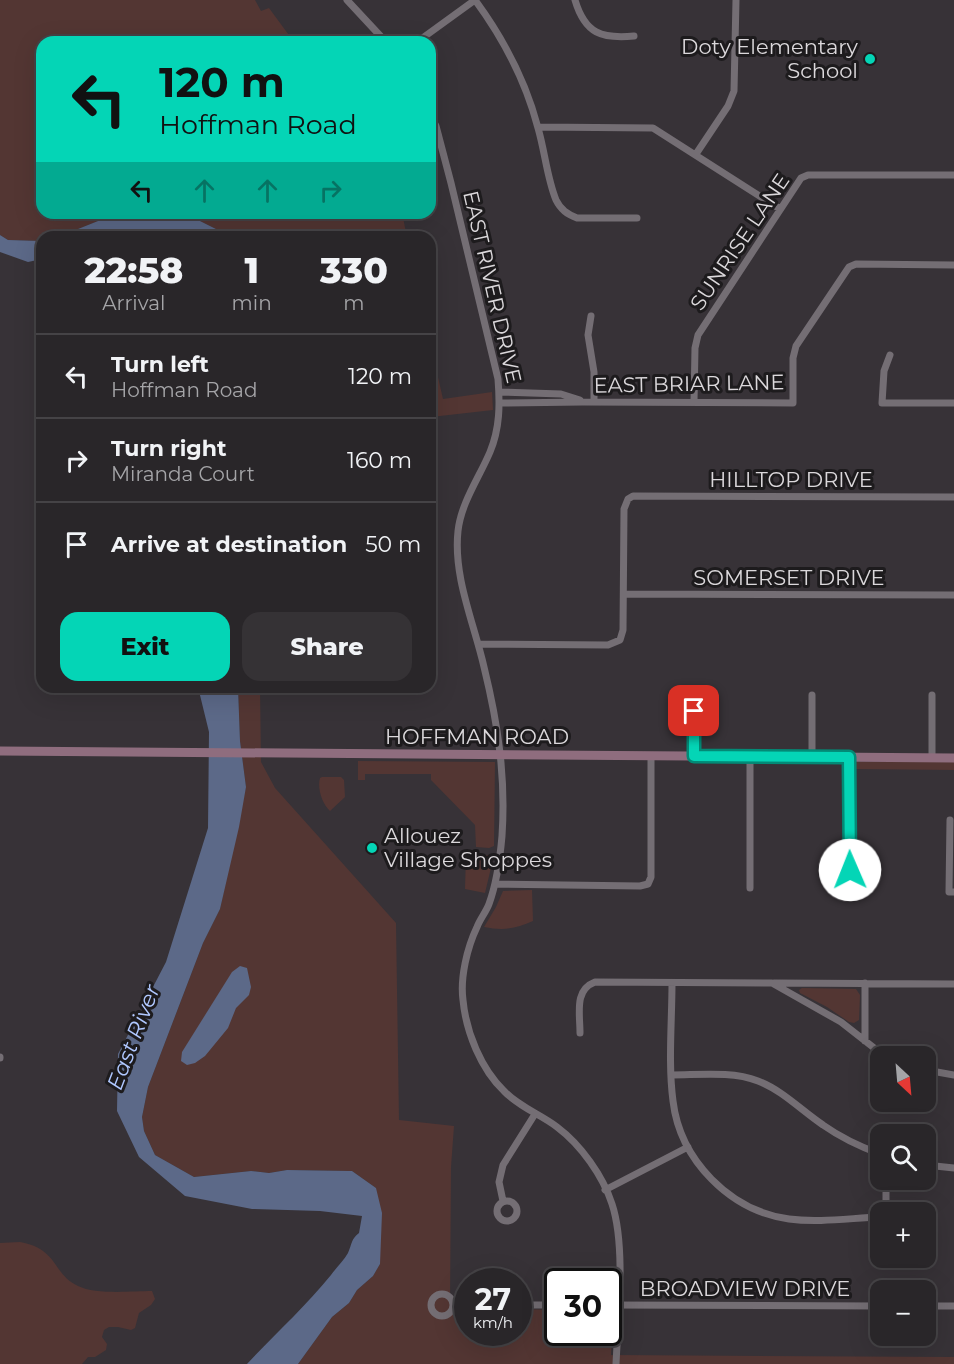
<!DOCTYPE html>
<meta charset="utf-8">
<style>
body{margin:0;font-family:Montserrat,sans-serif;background:#353235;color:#f1f3f6;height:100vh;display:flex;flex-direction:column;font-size:22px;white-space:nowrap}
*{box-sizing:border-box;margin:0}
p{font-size:20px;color:#a5a5a8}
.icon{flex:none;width:33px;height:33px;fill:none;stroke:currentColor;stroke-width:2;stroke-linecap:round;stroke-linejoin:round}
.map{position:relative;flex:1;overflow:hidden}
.sheet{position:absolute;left:36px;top:231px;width:400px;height:462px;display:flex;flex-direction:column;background:#292629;border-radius:18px;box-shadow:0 6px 24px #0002,0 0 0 2px #454346}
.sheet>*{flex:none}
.guide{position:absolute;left:36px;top:36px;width:400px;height:183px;border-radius:18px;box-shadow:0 6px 24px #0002,0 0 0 2px #454346;background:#04d5b6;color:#111;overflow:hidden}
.needle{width:39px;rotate:154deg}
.tools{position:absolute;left:870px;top:1046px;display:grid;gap:12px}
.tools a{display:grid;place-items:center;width:66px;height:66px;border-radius:12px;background:#292629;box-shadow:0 6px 24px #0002,0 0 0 2px #454346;font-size:30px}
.speed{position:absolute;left:454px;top:1268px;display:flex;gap:12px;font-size:30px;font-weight:700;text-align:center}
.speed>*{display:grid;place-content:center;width:78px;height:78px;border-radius:50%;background:#292629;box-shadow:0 6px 24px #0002,0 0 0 2px #454346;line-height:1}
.speed small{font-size:15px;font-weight:400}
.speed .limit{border:3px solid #111;border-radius:9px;background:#fff;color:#111}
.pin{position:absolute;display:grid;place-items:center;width:51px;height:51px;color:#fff;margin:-26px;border-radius:12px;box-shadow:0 3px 9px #0006}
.me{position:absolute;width:66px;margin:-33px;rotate:359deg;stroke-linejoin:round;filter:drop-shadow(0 0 4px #0008)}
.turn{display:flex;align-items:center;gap:21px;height:126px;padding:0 24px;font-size:27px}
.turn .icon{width:78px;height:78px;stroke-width:2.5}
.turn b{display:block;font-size:42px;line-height:51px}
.lanes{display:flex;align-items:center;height:57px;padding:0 24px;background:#0003;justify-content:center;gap:30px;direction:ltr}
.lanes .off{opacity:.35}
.eta{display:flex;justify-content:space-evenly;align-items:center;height:102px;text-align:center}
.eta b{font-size:36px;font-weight:800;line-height:42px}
.action{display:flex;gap:12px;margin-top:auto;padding:12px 24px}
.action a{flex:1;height:69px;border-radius:18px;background:#04d5b6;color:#111;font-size:24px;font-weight:800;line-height:69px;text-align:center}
.action a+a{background:#353235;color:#f1f3f6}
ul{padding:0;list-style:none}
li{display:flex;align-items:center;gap:18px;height:84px;padding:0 24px;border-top:2px solid #454346}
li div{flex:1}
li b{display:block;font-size:22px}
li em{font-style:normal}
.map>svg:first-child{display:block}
.green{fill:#533633}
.water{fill:#5c6988}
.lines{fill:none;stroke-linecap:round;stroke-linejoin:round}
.street{stroke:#746e74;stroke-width:7}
.secondary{stroke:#8f6d7e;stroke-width:9}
.route-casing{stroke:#038a76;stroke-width:15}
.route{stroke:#04d5b6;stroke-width:10}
.poi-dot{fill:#04d5b6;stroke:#1d1b1d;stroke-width:2}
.labels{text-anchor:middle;stroke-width:6;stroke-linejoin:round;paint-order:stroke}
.poi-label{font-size:21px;fill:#dbd8db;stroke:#1d1b1d;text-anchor:end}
.street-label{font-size:21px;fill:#dbd8db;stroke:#1d1b1d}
.water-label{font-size:22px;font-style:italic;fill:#b0c8ff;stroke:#1d1b1d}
</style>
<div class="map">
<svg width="954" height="1364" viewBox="0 0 954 1364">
<rect width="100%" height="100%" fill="#373237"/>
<path class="green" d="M0,0H255L261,11L269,8L294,42H42V213H126H118L58,237H42V241L8,240L0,235Z
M176,213H402L407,237H226L224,233L196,219Z
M430,342L443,399L492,392L493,410L431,417Z
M238,687H260L261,762L275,788L396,923L399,1120L454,1126L451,1167L450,1308L468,1309V1332H519V1309L558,1310V1332H609V1310H613L611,1355L954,1357V1364H298L332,1317L349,1303L357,1290L373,1276L380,1264L376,1188L352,1171L287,1170L269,1173L251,1171L194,1177L155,1155L144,1131L142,1117L148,1087L203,943L220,909L246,787L240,741Z
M358,761L495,762L494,846L489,848L476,847L475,825L431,780V774H365V780H358Z
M856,762H954V770L854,769Z
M322,777H341L344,780L345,797L330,811C322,804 317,788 320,778Z
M466,855H494L485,893L465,889Z
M532,890L533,921C515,929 503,931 484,927L496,907L503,891Z
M802,988L856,989L860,995L859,1020L854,1023L849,1022L827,1007L800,993L799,990Z
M20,1242C59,1249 52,1274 78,1286C96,1295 132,1291 152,1291L155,1299L151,1305L139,1313L135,1328L131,1330L118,1327H109L104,1330L102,1337L107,1344L106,1350L95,1357H88L82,1364H0V1243Z"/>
<path class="water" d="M118,213H176L196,219L224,233L226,237H188L157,229L121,237H58Z
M0,235L8,240L42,241V259L28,262L0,252Z
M198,687H238L240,741L246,787L239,827L220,909L203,943L148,1087L142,1117L144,1131L155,1155L194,1177L251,1171L269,1173L287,1170L352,1171L376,1188L382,1213L380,1264L373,1276L357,1290L349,1303L332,1317L298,1364H247C275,1334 305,1307 331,1275C336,1268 344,1260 348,1253C352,1244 351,1239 359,1233L362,1216L320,1211L252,1209L185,1196L139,1157L117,1111L118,1054L166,962L208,828L209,732Z
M240,966L247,968L251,987L249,995L236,1008L228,1028L205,1056L195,1063L187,1065L181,1061L182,1052L232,972Z"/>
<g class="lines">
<path class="street" d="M347,0L386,42
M575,0C585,34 602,39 634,36
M417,42L475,0C503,38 526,82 538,128C545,152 547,178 556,200C561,210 567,214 577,218H637
M430,115L436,126L451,183L498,379C500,404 500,428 490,452C479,478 461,503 458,531C453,577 474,623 484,667C498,724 506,777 502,836C500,859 497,882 489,904C486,912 480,919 477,927C467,948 460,978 463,1000C466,1032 481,1069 504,1091C519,1107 540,1114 557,1127C581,1145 603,1176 612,1204C626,1246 618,1319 616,1364
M538,127L653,128L780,209
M696,154L728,106L734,91L736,0
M591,316L588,335L594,372V402
M890,355L884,371L882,403H954
M499,392L561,394L580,400
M694,402L695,348L698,335L801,178L808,175H954
M500,403L582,402L793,403V358L796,346L849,267L856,264L954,265
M624,594L954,595
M478,644L608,645L620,640L623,630L624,509L628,499L633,496L954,497
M694,694V756
M750,756V888
M812,757V695
M849,757L850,890
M932,758V695
M950,820L949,892H954
M495,884L640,886L648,884L651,877V756
M672,983C672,1021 668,1063 673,1101C680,1160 730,1211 789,1219C819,1223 851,1218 880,1217
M774,983L954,984
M580,1033C580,1013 574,990 595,982L772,983L841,1022L878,1051L889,1056
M865,1041V983
M0,1057V1058
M926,1070L954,1075
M672,1075C699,1075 732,1071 758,1081C782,1090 802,1111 823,1125C840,1137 861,1147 880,1154
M926,1165L954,1168
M605,1190L688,1147
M497 1211a10 10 0 1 1 20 0a10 10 0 1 1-20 0Z
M503,1201L499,1182L503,1165L535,1114
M886,1212V1179
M431 1305a11 11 0 1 1 22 0a11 11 0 1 1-22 0Z
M453,1304H468
M519,1305H558
M609,1305L880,1306
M926,1306H954"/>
<path class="secondary" d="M0,751L954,758"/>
</g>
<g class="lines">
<defs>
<path id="route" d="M694,711V756L849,757L850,870"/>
</defs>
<use href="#route" class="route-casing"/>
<use href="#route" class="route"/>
</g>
<g class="poi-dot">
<circle cx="870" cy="59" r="6"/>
<circle cx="372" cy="848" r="6"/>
</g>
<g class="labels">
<g class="poi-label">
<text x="858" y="54">Doty Elementary<tspan x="858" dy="24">School</tspan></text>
<text x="384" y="843" text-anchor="start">Allouez<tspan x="384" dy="24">Village Shoppes</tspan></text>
</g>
<g class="street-label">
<text transform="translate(740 242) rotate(-56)" y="7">SUNRISE LANE</text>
<text transform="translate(492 287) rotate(77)" y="7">EAST RIVER DRIVE</text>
<text transform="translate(689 384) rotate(-1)" y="7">EAST BRIAR LANE</text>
<text x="791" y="487">HILLTOP DRIVE</text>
<text x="789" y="585">SOMERSET DRIVE</text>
<text x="477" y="744">HOFFMAN ROAD</text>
<text x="745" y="1296">BROADVIEW DRIVE</text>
</g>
<g class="water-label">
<text transform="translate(133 1037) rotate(-69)" y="8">East River</text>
</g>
</g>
</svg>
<div class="tools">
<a><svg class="needle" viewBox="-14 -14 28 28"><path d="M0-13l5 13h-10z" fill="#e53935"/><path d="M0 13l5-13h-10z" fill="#a5a5a8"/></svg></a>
<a><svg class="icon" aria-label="search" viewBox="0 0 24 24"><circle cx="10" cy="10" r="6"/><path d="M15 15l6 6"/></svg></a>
<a>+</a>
<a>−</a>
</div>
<div class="speed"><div>27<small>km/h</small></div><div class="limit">30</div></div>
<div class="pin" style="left:694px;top:711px;background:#d93025"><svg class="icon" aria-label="arrive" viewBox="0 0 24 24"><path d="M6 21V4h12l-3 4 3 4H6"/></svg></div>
<svg class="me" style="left:850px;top:870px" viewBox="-20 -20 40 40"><circle r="19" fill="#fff"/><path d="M0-13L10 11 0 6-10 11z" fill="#04d5b6"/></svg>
<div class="guide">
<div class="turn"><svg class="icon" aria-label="left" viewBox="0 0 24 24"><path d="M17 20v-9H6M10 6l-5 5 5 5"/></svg><div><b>120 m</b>Hoffman Road</div></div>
<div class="lanes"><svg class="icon" aria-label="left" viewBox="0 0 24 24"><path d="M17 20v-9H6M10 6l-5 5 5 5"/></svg><svg class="icon off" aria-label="ahead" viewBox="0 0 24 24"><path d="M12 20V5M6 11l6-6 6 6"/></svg><svg class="icon off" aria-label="ahead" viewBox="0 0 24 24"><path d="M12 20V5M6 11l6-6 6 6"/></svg><svg class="icon off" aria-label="right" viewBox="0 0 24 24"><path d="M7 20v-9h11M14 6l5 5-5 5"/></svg></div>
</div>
<section class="sheet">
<div class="eta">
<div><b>22:58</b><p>Arrival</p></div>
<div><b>1</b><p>min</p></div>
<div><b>330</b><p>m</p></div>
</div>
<ul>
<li><svg class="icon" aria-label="left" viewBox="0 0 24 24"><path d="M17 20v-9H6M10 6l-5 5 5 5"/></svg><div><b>Turn left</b><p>Hoffman Road</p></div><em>120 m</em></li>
<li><svg class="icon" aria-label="right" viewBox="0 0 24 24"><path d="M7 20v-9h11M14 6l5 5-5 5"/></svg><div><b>Turn right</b><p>Miranda Court</p></div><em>160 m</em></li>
<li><svg class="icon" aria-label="arrive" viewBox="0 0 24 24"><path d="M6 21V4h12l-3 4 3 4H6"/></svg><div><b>Arrive at destination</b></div><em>50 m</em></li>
</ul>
<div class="action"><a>Exit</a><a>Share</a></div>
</section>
</div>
